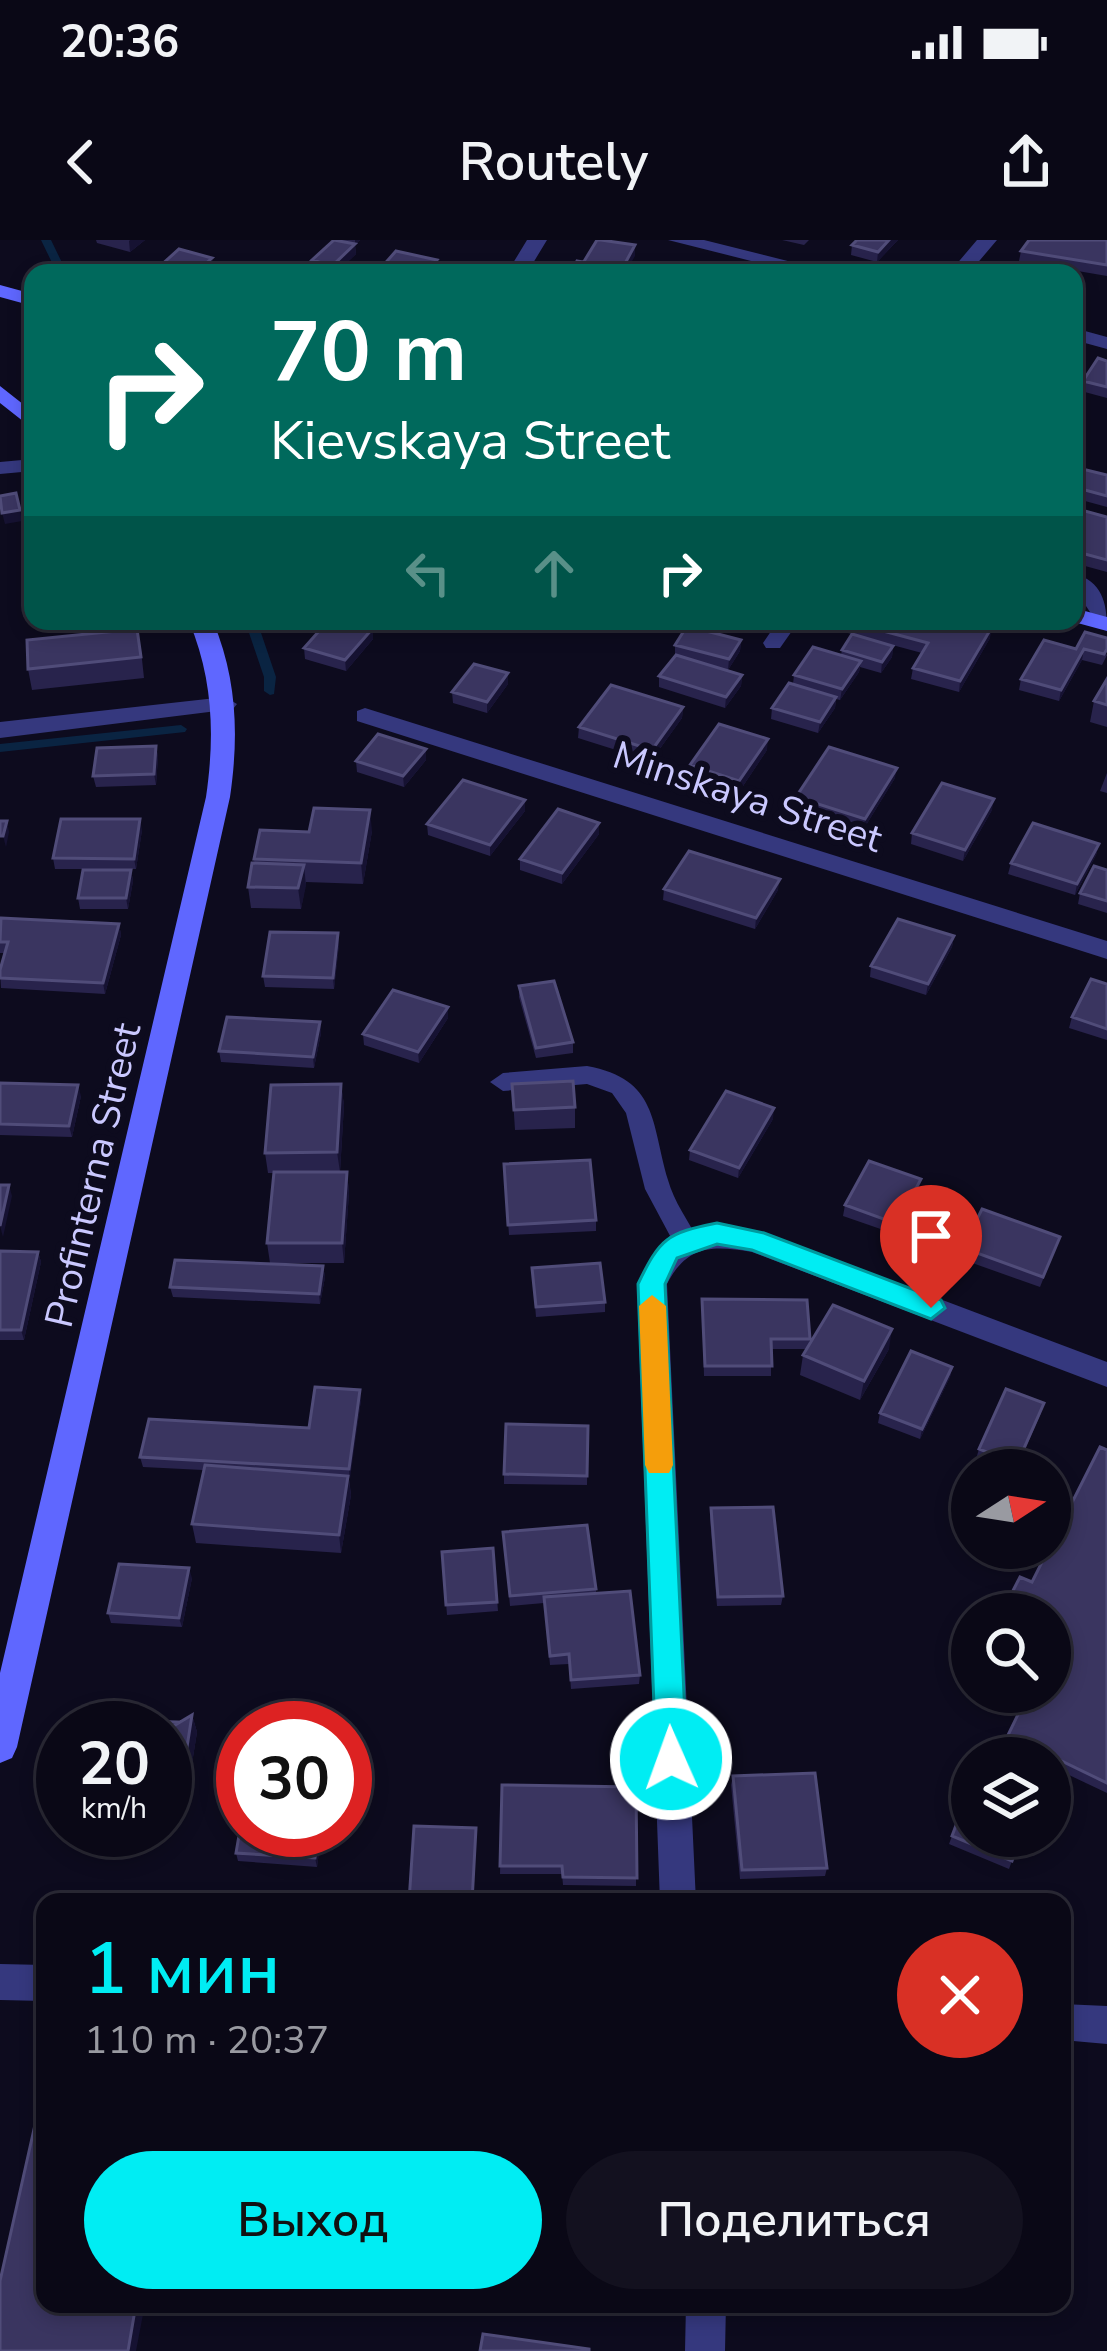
<!DOCTYPE html>
<html lang="ru">
<meta charset="utf-8">
<style>
body{margin:0;font-family:"Nunito Sans",sans-serif;background:#13111f;color:#f1f3f6;height:100vh;display:flex;flex-direction:column;font-size:45px;white-space:nowrap}
*{box-sizing:border-box;margin:0}
p{font-size:39px;color:#999aa1}
.icon{flex:none;width:66px;height:66px;fill:none;stroke:currentColor;stroke-width:2;stroke-linecap:round;stroke-linejoin:round}
.map{position:relative;flex:1;overflow:hidden}
.details{position:absolute;left:36px;top:1653px;width:1035px;height:420px;display:flex;flex-direction:column;background:#0a0816;border-radius:24px;box-shadow:0 6px 18px #0003,0 0 0 3px #2a2935}
.details>*{flex:none}
.hud{position:absolute;left:24px;top:24px;width:1059px;height:366px;border-radius:24px;box-shadow:0 6px 18px #0003,0 0 0 3px #2a2935;background:#00695c;color:#fff;overflow:hidden}
.needle{width:78px;rotate:78deg}
.buttons{position:absolute;left:951px;top:1209px;display:grid;gap:24px}
.buttons a{display:grid;place-items:center;width:120px;height:120px;border-radius:50%;background:#0a0816;box-shadow:0 6px 18px #0003,0 0 0 3px #2a2935;font-size:60px}
.speed{position:absolute;left:36px;top:1461px;display:flex;gap:24px;font-size:60px;font-weight:700;text-align:center}
.speed>*{display:grid;place-content:center;width:156px;height:156px;border-radius:50%;background:#0a0816;box-shadow:0 6px 18px #0003,0 0 0 3px #2a2935;line-height:1}
.speed small{font-size:30px;font-weight:400}
.speed .limit{border:18px solid #d22;background:#fff;color:#111}
.pin{position:absolute;display:grid;place-items:center;width:102px;height:102px;color:#fff;margin:-123px -51px;border-radius:50% 50% 50% 0;rotate:-45deg;box-shadow:0 0 12px #0007}
.pin .icon{rotate:45deg}
.me{position:absolute;width:132px;margin:-66px;rotate:358deg;stroke-linejoin:round;filter:drop-shadow(0 0 9px #0008)}
.turn{display:flex;align-items:center;gap:42px;height:252px;padding:0 48px;font-size:54px}
.turn .icon{width:156px;height:156px;stroke-width:2.5}
.turn b{display:block;font-size:84px;line-height:102px}
.lanes{display:flex;align-items:center;height:114px;padding:0 48px;background:#0003;justify-content:center;gap:60px;direction:ltr}
.lanes .off{opacity:.35}
.round{display:grid;place-items:center;flex:none;width:126px;height:126px;border-radius:63px;background:#13111f}
.head{display:flex;align-items:center;justify-content:space-between;height:204px;padding:0 48px}
h1{font-size:72px;font-weight:600;line-height:90px;color:#00edf3}
.button{display:flex;gap:24px;margin-top:auto;padding:24px 48px}
.button a{flex:1;height:138px;border-radius:72px;background:#00edf3;color:#111;font-size:48px;font-weight:600;line-height:138px;text-align:center}
.button a+a{background:#13111f;color:#f1f3f6}
.status{display:flex;justify-content:space-between;align-items:center;height:84px;padding:0 60px;background:#0a0816;direction:ltr}
.status svg{height:33px;fill:currentColor}
header{display:flex;justify-content:space-between;align-items:center;height:156px;padding:0 48px;background:#0a0816;font-size:54px;font-weight:600}
.map>svg:first-child{display:block}
.lines{fill:none;stroke-linecap:round;stroke-linejoin:round}
.stream{fill:#0a2442;fill-rule:evenodd}
.lane{fill:#35387e;fill-rule:evenodd}
.street{fill:#35387e;fill-rule:evenodd}
.secondary{fill:#5f67ff;fill-rule:evenodd}
.wall{fill:#28234c}
.shaded-wall{fill:#161232}
.building{fill:#3a3560;stroke:#504c79;stroke-width:3}
.route{fill:#00edf3;stroke:#009a9e;stroke-width:3}
.slow{fill:#f59e0b}
.labels{text-anchor:middle;stroke-width:12;stroke-linejoin:round;paint-order:stroke}
.street-label{font-size:39px;fill:#cac8ff;stroke:#0d0b1e}
</style>
<div class="status"><b>20:36</b><svg viewBox="0 0 49 12"><path d="M0 12V9h3v3zM5 12V6h3v6zM10 12V3h3v9zM15 12V0h3v12zM26 1h20v11H26zM47 4h2v5h-2z"/></svg></div>
<header><svg class="icon" aria-label="back" viewBox="0 0 24 24"><path d="M15 5l-7 7 7 7"/></svg>Routely<svg class="icon" aria-label="share" viewBox="0 0 24 24"><path d="M12 15V3M7 8l5-5 5 5M5 13v7h14v-7"/></svg></header>
<div class="map">
<svg width="1107" height="2111" viewBox="0 0 1107 2111">
<rect width="100%" height="100%" fill="#0d0b1e"/>
<g class="lines">
<path class="stream" d="M41,0H51L67,33H57Z
M21,93H29L33,98V108L21,97Z
M245,381H257L276,437L274,454L270,455L264,451V437Z
M181,485L187,489L185,492L0,512V504Z"/>
<path class="lane" d="M1074,333C1102,342 1107,362 1107,389L1100,387L1074,348Z
M778,381H799L780,408H766L763,403Z
M587,826C658,839 651,882 668,940C674,962 688,980 698,1000L694,1007H676L645,949L626,873L612,853L587,844L503,851L490,842L503,833Z"/>
<path class="street" d="M527,0H547L527,33H507Z
M668,0H704L835,33H799Z
M977,0H997L969,33H949Z
M1074,88L1107,97V109L1074,100Z
M33,219V231L0,234V222Z
M225,457L237,464L233,469L0,498V482Z
M365,468L1107,701V719L357,481V471Z
M705,985L765,993L1107,1122V1147L752,1012C712,1005 687,1005 667,1044L696,1662H660L637,1044L670,996Z
M0,1724L45,1725V1761L0,1760Z
M1062,1764L1107,1766V1804L1062,1800Z
M686,2064H726L725,2111H685Z"/>
<path class="secondary" d="M0,45L33,54V66L0,57Z
M0,146L33,172V189L0,163Z
M1074,368L1107,377V391L1070,381H1074Z
M189,381H213C237,439 239,495 230,557L17,1507L12,1518L0,1523V1433L206,557C215,495 213,439 189,381Z"/>
</g>
<path class="wall" d="M96,0H145L130,12L97,3Z
M331,0H360L355,5L356,14L336,33L313,31L312,20L334,1Z
M782,0H809L804,5Z
M898,0L877,22L851,15L852,5Z
M1107,0V36L1019,21L1021,11Z
M212,18L213,28L208,33H160L159,27Z
M1107,121V158L1081,151L1083,141Z
M1074,227L1107,235V267L1074,258Z
M1074,268L1107,277V332L1074,323Z
M834,381H970L990,398L959,452L911,439L913,428L922,413L833,389Z
M373,388V399L346,431L305,419L304,408Z
M1085,392L1107,415L1102,425L1082,420L1059,461L1019,450L1021,439L1076,409Z
M741,400L740,411L728,430L742,435L741,446L725,468L659,447V436L675,416V405Z
M893,406L892,417L881,433L860,427L859,432L840,460L836,459L835,468L818,493L771,479L772,468L793,444L794,435L841,415L842,410Z
M141,410L144,438L32,450L28,429Z
M1107,439V487L1090,482L1094,461Z
M508,444L487,473L453,463L452,452Z
M683,467L682,478L651,521L578,498L579,487Z
M156,506L158,517L156,545L96,547L93,536Z
M426,509V520L404,547L357,532L356,521Z
M767,510L739,552L690,536V525Z
M1107,533V553L1100,551Z
M895,538L863,590L795,568L796,557Z
M525,560V571L490,616L428,595L427,584Z
M992,570L963,621L911,604L912,593Z
M599,583V594L562,644L520,630V619Z
M142,590L136,629H55L53,618Z
M372,591L363,644L306,642L301,669L251,668L248,647L254,619L309,592Z
M1099,604L1096,615L1075,655L1008,634L1011,623Z
M131,630L133,641L128,669H80L78,658Z
M1107,630V673L1078,664L1080,653Z
M664,649L778,650L755,689L663,660Z
M0,681L119,684L121,695L105,754L1,748L0,730L5,713H0Z
M954,696L952,707L926,755L870,737L871,726Z
M339,704L334,749L265,747L263,736Z
M1107,744V800L1069,788L1072,777Z
M519,746L573,802V813L536,818L519,757Z
M448,767V778L419,823L364,805L363,794Z
M320,782L321,793L314,828L221,822L219,811Z
M0,843L81,856L72,897L0,895Z
M341,844L344,865L340,932H347L349,953L344,1023H270L267,1003L274,933H268L265,913Z
M512,844L575,867V888L515,890Z
M773,879L738,938L689,920L690,910Z
M504,924L596,980V991L509,995Z
M919,950L895,994L843,976L845,965Z
M1060,997L1040,1047L961,1019L963,1008Z
M0,1011L38,1012L41,1022L24,1100H0Z
M323,1026L325,1037L320,1064L173,1057L170,1047Z
M532,1028L605,1062V1072L536,1077Z
M702,1059L810,1099L809,1105L889,1109L860,1160L800,1135L803,1115L807,1109H771V1136H704Z
M952,1127L950,1137L920,1199L878,1183L880,1173Z
M361,1160L349,1239L351,1255L341,1313L196,1303L192,1284L203,1230L143,1227L140,1217L309,1188Z
M1041,1173L1016,1230H1004L976,1219L979,1209Z
M588,1186L587,1245L504,1244V1234Z
M1107,1210V1553L1050,1526V1518H1034L1005,1504L1026,1459L1011,1452H1050L1032,1342Z
M711,1268L783,1356L781,1365L717,1366L710,1278Z
M503,1292L596,1349V1353L640,1435L639,1444L571,1449L569,1424L550,1425L544,1363L510,1366Z
M493,1308L498,1371L447,1375L442,1312Z
M192,1338L182,1387L111,1383L108,1373Z
M192,1475L197,1492L187,1555L165,1554V1488Z
M733,1536L827,1628L825,1636L740,1639L731,1545Z
M972,1543L1021,1596L1009,1629L949,1604Z
M502,1545L636,1547V1646L563,1645L562,1634H500Z
M322,1590L317,1627L238,1621L236,1613Z"/>
<path class="shaded-wall" d="M130,0H145L130,12L129,1Z
M355,0H360L355,5L356,14L336,33H332V26L355,4Z
M889,0H898L877,22L878,12Z
M635,5V16L625,33L622,29Z
M212,18L213,28L208,33H195Z
M437,20L438,30L436,33H426Z
M20,270L22,281L5,284L2,273Z
M992,387L990,398L959,452L960,441Z
M373,388V399L346,431L345,420Z
M741,400L740,411L728,430L729,419Z
M893,406L892,417L881,433L882,422Z
M1084,409L1082,420L1059,461L1061,450Z
M861,421L859,432L840,460L842,449Z
M508,433V444L487,473V462Z
M742,435L741,446L725,468L726,457Z
M836,457L835,468L818,493L820,482Z
M683,467L682,478L651,521L652,510Z
M768,499L767,510L739,552V541Z
M156,506L158,517L156,545L154,534Z
M426,509V520L404,547L403,536Z
M897,528L895,538L863,590L865,579Z
M994,559L992,570L963,621L965,610Z
M525,560V571L490,616V605Z
M370,570L372,591L363,644L361,623Z
M140,579L142,590L136,629L134,619Z
M7,581L9,592L6,607L3,596Z
M599,583V594L562,644V633Z
M1099,604L1096,615L1075,655L1077,644Z
M304,625L306,646L301,669L298,648Z
M131,630L133,641L128,669L126,658Z
M780,639L778,650L755,689L756,678Z
M119,684L121,695L105,754L103,743Z
M338,693L339,704L334,749L333,738Z
M954,696L952,707L926,755L928,744Z
M448,767V778L419,823L418,812Z
M320,782L321,793L314,828L313,817Z
M341,844L344,865L340,932L337,912Z
M78,845L81,856L72,897L69,886Z
M774,868L773,879L738,938L739,928Z
M347,932L349,953L344,1023L342,1003Z
M921,939L919,950L895,994L897,984Z
M9,945L12,956L3,997L0,986Z
M38,1012L41,1022L24,1100L21,1090Z
M323,1026L325,1037L320,1064L319,1054Z
M892,1089L889,1109L860,1160L864,1141Z
M952,1127L950,1137L920,1199L922,1189Z
M360,1150L361,1160L350,1239L349,1229Z
M348,1236L351,1255L341,1313L339,1295Z
M189,1328L192,1338L182,1387L179,1378Z
M192,1475L197,1492L187,1555L182,1539Z
M319,1590H322L317,1627L315,1618Z
M136,2064H145L136,2111H128Z"/>
<path class="building" d="M334,0L355,4L332,26L312,20Z
M597,0H601L635,5L622,29L583,23Z
M857,0H889L878,12L852,5Z
M1029,0H1107V25L1021,11Z
M179,9L212,18L195,33H183L159,27Z
M396,11L437,20L426,33H383L385,30L380,29Z
M577,21L647,33H570Z
M254,25L285,33H245Z
M755,29L775,33H752Z
M1098,118L1107,121V147L1083,141Z
M1074,227L1107,235V256L1074,247Z
M16,253L20,270L2,273L0,256Z
M1074,268L1107,277V320L1074,311V298L1079,291L1074,289Z
M328,381H348L373,388L345,420L304,408Z
M846,381H970L992,387L960,441L913,428L928,403Z
M687,386L741,400L729,419L675,405Z
M137,389L141,417L28,429L27,400Z
M1085,392L1107,398V409L1104,414L1084,409L1061,450L1021,439L1044,400L1076,409Z
M852,394L893,406L882,422L842,410Z
M813,407L861,421L842,449L794,435Z
M676,415L742,435L726,457L659,436Z
M474,424L508,433L487,462L452,452Z
M1107,439V465L1094,461Z
M789,443L836,457L820,482L772,468Z
M611,445L683,467L652,510L579,487Z
M719,484L768,499L739,541L690,525Z
M378,494L426,509L403,536L356,521Z
M156,506L154,534L93,536L97,508Z
M829,507L897,528L865,579L796,557Z
M463,540L525,560L490,605L427,584Z
M942,543L994,559L965,610L912,593Z
M314,568L370,570L361,623L254,619L260,590L309,592Z
M558,569L599,583L562,633L520,619Z
M61,579H140L134,619L53,618Z
M0,581H7L3,596H0Z
M1033,583L1099,604L1077,644L1011,623Z
M689,611L780,639L756,678L664,649Z
M252,623L304,625L298,648L248,647Z
M1094,626L1107,630V661L1080,653Z
M83,630H131L126,658H78Z
M1,678L119,684L103,743L0,738V730L8,702H0Z
M898,679L954,696L928,744L871,726Z
M270,692L338,693L333,738L263,736Z
M1091,739L1107,744V789L1072,777Z
M554,741L573,802L536,808L519,746Z
M393,750L448,767L418,812L363,794Z
M227,777L320,782L313,817L219,811Z
M573,841L575,867L514,870L512,844Z
M0,843L78,845L69,886L0,884Z
M341,844L337,912L265,913L271,845Z
M726,851L774,868L739,928L690,910Z
M590,920L596,980L508,985L504,924Z
M869,921L921,939L897,984L845,965Z
M274,932H347L342,1003H267Z
M0,945H9L0,986Z
M982,969L1060,997L1043,1037L963,1008Z
M0,1011L38,1012L21,1090H0Z
M175,1020L323,1026L319,1054L170,1047Z
M600,1023L605,1062L536,1067L532,1028Z
M702,1059L807,1060L810,1099H771L772,1126H705Z
M833,1065L892,1089L864,1141L803,1115Z
M911,1111L952,1127L922,1189L880,1173Z
M315,1147L360,1150L349,1229L140,1217L149,1179L309,1188Z
M1006,1149L1044,1163L1017,1224L979,1209Z
M506,1184L588,1186L587,1236L504,1234Z
M1100,1207L1107,1210V1543L1008,1495L1029,1452H1050V1374H1001L1020,1337L1032,1342Z
M205,1225L348,1236L339,1295L192,1284Z
M773,1267L783,1356L718,1357L711,1268Z
M587,1285L596,1349L510,1356L503,1292Z
M493,1308L497,1362L446,1365L442,1312Z
M119,1324L189,1328L179,1378L108,1373Z
M630,1351L640,1435L571,1440L569,1414L550,1416L544,1357Z
M192,1475L182,1539L165,1537V1491Z
M112,1480L180,1482L165,1491V1488H110Z
M815,1533L827,1628L742,1630L733,1536Z
M972,1543V1596H1021L1012,1621L952,1596Z
M502,1545L636,1547L637,1638L563,1637L562,1626H500Z
M243,1572V1590H319L315,1618L236,1613Z
M414,1586L476,1588L472,1662H409Z
M43,1849H45V2064H136L128,2111H0V2041Z
M483,2094L589,2109V2111H480Z"/>
<path class="route" d="M717,983L764,993L941,1060L945,1068L931,1079L752,1010L717,1004L677,1018L665,1044L687,1519L683,1529L671,1534L660,1529L656,1519L638,1044C660,998 667,993 717,983Z"/>
<path class="slow" d="M652,1055L666,1066L673,1225L669,1233H649L645,1225L639,1066Z"/>
<g class="labels">
<g class="street-label">
<text transform="translate(748 556) rotate(18)" y="14">Minskaya Street</text>
<text transform="translate(92 935) rotate(-77)" y="14">Profinterna Street</text>
</g>
</g>
</svg>
<div class="buttons">
<a><svg class="needle" viewBox="-14 -14 28 28"><path d="M0-13l5 13h-10z" fill="#e53935"/><path d="M0 13l5-13h-10z" fill="#999aa1"/></svg></a>
<a><svg class="icon" aria-label="search" viewBox="0 0 24 24"><circle cx="10" cy="10" r="6"/><path d="M15 15l6 6"/></svg></a>
<a><svg class="icon" aria-label="layers" viewBox="0 0 24 24"><path d="M12 4l9 5-9 5-9-5zM3 14l9 5 9-5"/></svg></a>
</div>
<div class="speed"><div>20<small>km/h</small></div><div class="limit">30</div></div>
<div class="pin" style="left:931px;top:1068px;background:#d93025"><svg class="icon" aria-label="arrive" viewBox="0 0 24 24"><path d="M6 21V4h12l-3 4 3 4H6"/></svg></div>
<svg class="me" style="left:671px;top:1519px" viewBox="-20 -20 40 40"><circle r="17" fill="#00edf3" stroke="#fff" stroke-width="3"/><path d="M0-11L8 9 0 5-8 9z" fill="#fff"/></svg>
<div class="hud">
<div class="turn"><svg class="icon" aria-label="right" viewBox="0 0 24 24"><path d="M7 20v-9h11M14 6l5 5-5 5"/></svg><div><b>70 m</b>Kievskaya Street</div></div>
<div class="lanes"><svg class="icon off" aria-label="left" viewBox="0 0 24 24"><path d="M17 20v-9H6M10 6l-5 5 5 5"/></svg><svg class="icon off" aria-label="ahead" viewBox="0 0 24 24"><path d="M12 20V5M6 11l6-6 6 6"/></svg><svg class="icon" aria-label="right" viewBox="0 0 24 24"><path d="M7 20v-9h11M14 6l5 5-5 5"/></svg></div>
</div>
<section class="details">
<div class="head"><div><h1>1 мин</h1><p>110 m · 20:37</p></div><a class="round" style="background:#d93025;color:#fff"><svg class="icon" aria-label="close" viewBox="0 0 24 24"><path d="M6 6l12 12M18 6L6 18"/></svg></a></div>
<div class="button"><a>Выход</a><a>Поделиться</a></div>
</section>
</div>
